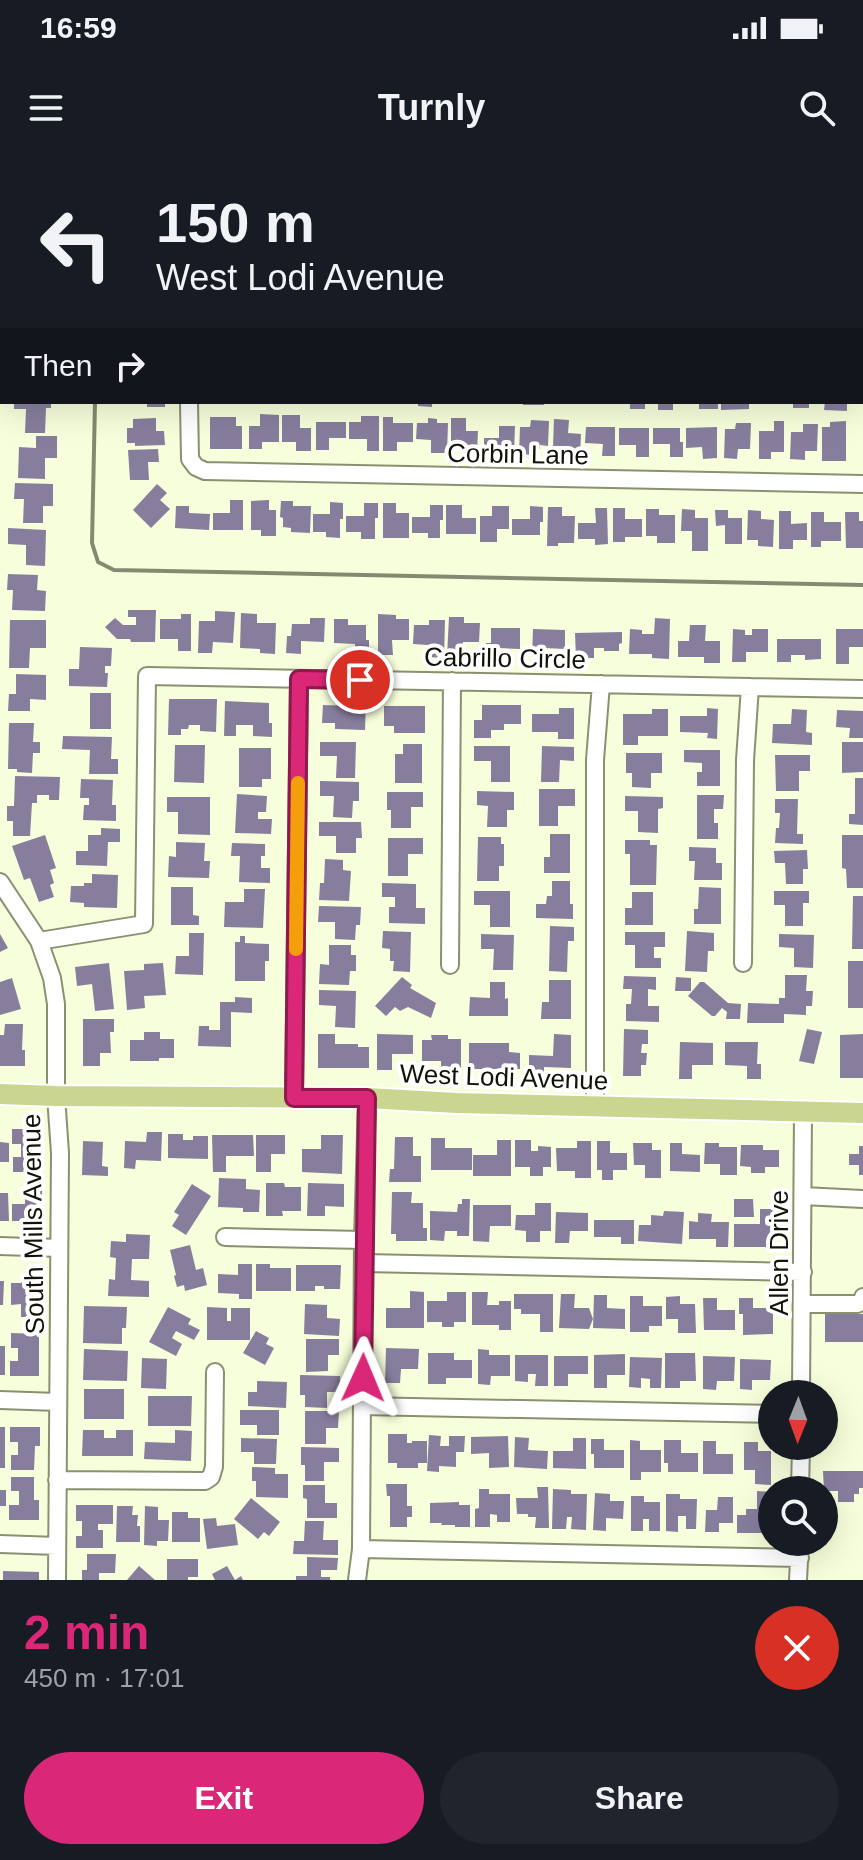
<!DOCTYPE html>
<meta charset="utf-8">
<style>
body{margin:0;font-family:Helvetica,sans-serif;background:#20242c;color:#f1f3f6;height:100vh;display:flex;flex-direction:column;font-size:30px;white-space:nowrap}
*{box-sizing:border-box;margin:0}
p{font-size:26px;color:#9ea1a6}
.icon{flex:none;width:44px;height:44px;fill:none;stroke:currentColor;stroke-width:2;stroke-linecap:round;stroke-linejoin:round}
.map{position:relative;height:1420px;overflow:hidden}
.side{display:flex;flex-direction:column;background:#171b24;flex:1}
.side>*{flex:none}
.top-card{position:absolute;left:0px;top:0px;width:864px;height:244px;box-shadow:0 8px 32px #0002;background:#171b24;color:#f1f3f6;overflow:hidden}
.needle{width:52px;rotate:181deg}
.controls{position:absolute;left:758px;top:1220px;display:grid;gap:16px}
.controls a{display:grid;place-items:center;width:80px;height:80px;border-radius:50%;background:#171b24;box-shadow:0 8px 32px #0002;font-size:40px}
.pin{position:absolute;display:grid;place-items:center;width:68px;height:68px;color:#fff;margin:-34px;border:4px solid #fff;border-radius:50%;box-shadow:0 2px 8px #0007}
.me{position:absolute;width:88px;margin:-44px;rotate:1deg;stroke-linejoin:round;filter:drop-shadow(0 0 6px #0008)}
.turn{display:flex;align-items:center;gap:28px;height:168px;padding:0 24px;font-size:36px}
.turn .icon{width:104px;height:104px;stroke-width:2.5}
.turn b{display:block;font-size:56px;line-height:68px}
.then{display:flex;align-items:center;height:76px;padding:0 24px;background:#0003;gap:16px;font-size:30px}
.round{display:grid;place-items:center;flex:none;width:84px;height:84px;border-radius:42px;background:#20242c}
.overview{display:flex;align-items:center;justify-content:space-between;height:136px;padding:0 24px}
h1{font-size:48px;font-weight:600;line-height:60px;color:#db2777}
.button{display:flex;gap:16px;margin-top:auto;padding:16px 24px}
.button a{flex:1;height:92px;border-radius:48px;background:#db2777;color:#fff;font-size:32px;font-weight:600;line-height:92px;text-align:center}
.button a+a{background:#20242c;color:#f1f3f6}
.status{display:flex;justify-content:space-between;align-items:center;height:56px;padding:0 40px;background:#171b24;direction:ltr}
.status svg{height:22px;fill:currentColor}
header{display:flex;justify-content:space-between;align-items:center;height:104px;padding:0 24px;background:#171b24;font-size:36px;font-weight:600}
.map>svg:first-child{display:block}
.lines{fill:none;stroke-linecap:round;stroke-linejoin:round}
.stream{stroke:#848a71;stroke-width:4}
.building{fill:#877e9d}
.minor-casing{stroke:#899171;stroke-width:20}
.major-casing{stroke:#fff;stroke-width:24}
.minor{stroke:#fff;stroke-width:16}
.major{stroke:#cad68f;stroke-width:20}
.route-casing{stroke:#8e194d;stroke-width:20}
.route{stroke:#db2777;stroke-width:14}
.slow{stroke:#f59e0b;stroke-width:14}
.labels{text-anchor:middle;stroke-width:8;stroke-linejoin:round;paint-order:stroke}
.street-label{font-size:26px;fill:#111307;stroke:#fff}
</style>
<div class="status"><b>16:59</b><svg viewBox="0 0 49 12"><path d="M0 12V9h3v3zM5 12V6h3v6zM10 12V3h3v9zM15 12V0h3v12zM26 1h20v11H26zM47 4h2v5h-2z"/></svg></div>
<header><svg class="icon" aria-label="menu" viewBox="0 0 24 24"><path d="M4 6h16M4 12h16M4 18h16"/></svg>Turnly<svg class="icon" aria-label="search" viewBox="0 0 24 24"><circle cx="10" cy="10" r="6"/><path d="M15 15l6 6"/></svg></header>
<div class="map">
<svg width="863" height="1420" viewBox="0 0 863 1420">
<rect width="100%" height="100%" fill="#f6fedb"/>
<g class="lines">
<path class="stream" d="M96,2V0
M95,242L92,383L98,402L114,410L863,425"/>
</g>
<path class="building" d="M14,242H51V248H46L45,273H25L26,249H14Z
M147,242H165V247H147Z
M418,242H432V247L418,246Z
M523,242H544V245H523Z
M630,242H645V249H630Z
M658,242H673V250H658Z
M699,242H718V249H699Z
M721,242H749V249L721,250Z
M793,242H809V248H793Z
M825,242H847V251L824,250Z
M260,254L279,255V282H262V289H249V266H260Z
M282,255H300V268H311V291H296V282H282Z
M361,256H379V291H367V279H349V262H361Z
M210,257H236V266H242V289H210Z
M383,257H393V263H413V282H397V291H383Z
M156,258V271H164L165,285L135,286V283H127V268H133V259Z
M428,258L437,259V263H448L447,293H431V280L416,279L417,263H428Z
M451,258H466V271H478L477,293H465V284H451Z
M554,259L569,260L568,273L581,274L580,296L566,295L567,286H553Z
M531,260L549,261L548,286L540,285V289H533V295L519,294L520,267H530Z
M774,261H784V292H771V299H759V271H774Z
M846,261V301H822V267H830V262Z
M316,262H346V278H329V290H316Z
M736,263H751L750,289H738L737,299L724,298L725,269H735Z
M803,264H818L817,291H805V300L790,299L791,272H803Z
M499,266H515L514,294H484V278H499Z
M586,267H615V296H602L603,284L585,283Z
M717,267V298L703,299L702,287L686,288V268Z
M619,268H649V297H636V285H619Z
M653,268H680V282H683V297H670V284H653Z
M36,276H57V298H45V319L18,318L19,287L36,288Z
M158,289L159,302H148L149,320H130L128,290Z
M15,323L53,324V346H43V363H23L24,339H14Z
M157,324L167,333L160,340L170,349L151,368L133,350Z
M230,340H243V370H213V353H230Z
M269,340V350H276V376H261V370H251V341Z
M281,341H293V346H311L310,373L291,372V368L283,367V358L280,357Z
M330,342L343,343V359H340V378L326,377V372H313V354H330Z
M364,343H378V358H375V379H361V372H346V356H364Z
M383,343H396V353H409V378H383Z
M430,345H443V360H440V378H428V373H412V357H430Z
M446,345H462V358H476V374H446Z
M176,346H189V353L210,354L209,370L175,368Z
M492,346H509V369H497V382H480V356H492Z
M530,346L543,347V362H540V375H512V359H530Z
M548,347H562V356H575L574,383H558V386H547Z
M595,348H607L608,384L595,385V379H578V363H596Z
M613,348H625V359H642V377H625V382H613Z
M646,349H659V355H675V383H657V376H646Z
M682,349L695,350V358H708V391H692V371H681Z
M715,350H728V358H742V384H725V365L716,366Z
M748,350L761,351V359L774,360L773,387L758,386V380H747Z
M779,351H791V364L807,363V380H793V389H779Z
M811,352H824V362H841V381H821V387H811Z
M845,352H859V361H863V388H846Z
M8,368L46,370L45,406L26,405V385L8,384Z
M8,414L38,415L37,430L46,431L45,451L12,450L13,430H7Z
M128,450H156L155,482H131L130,479H117L105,467L115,458L123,465H136V457H128Z
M215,451L235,452L233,483L213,482L212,493H198L199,461H215Z
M241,453L257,454V463H276L275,494L260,493V489L240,488Z
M181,454H191V491H178V479H160V459H181Z
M378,454L396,455V459H409V480H392L393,495H378Z
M449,457H464V463H480L479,482H463L462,498L447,497Z
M310,458H325L324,482L301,481V494L286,493L287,476H291L292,464H310Z
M655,458L670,459L669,499L652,498V494H629L630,469L642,470V474H654Z
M334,459H348V465H366V480H369V495H355V484L334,483Z
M10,460H46V488H30L29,508H9Z
M429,460H445L444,498L428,497V485L413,484L414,465H429Z
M690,465H706L705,481H720V503H704V497H678V481H689Z
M491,468H520V489L500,488L499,498H486V483H491Z
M533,469L565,470V489L545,488L544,499L532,498Z
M733,469L745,470V475H752V469H768V492H746V502H732Z
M836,469H863V487H849V504H836Z
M622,472V483L619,484V491H604V488H594V498H576L575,473Z
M777,479H821V499L805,500V495H791V502H777Z
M80,487L112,488L111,506H105V513H108L107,527L69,526V509H79Z
M16,514L46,515V540L30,539V551H8L9,534H16Z
M90,533H111V569H90Z
M169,539H217L216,572L200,571V565H189L188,569H181V575H168Z
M225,541L269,543V563H272V577L253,576V565H236V576H224Z
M351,541H366L365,570L335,569V563H322L323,545L351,546Z
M482,545H521V564H504V570H491V578H474V560H482Z
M384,546H425V573H394V566H384Z
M559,548H574V579H558V572H532V554H559Z
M707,548L718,549L717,579L707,578L708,573L680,572V556H707Z
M652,549H668V576H638V585H623V554H652Z
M792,549L807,550L806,572L812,573V585L772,583L773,564H791Z
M837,550L863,551V578H849L850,568L836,567Z
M9,563H34L33,582H40V593H33L32,613L17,612V609H8Z
M63,576L112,577L111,599H118V614H89L90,590L62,589Z
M320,582H356L355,618H336L337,596H320Z
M842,582H863V612L842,613Z
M403,584H422V623H395V594H403Z
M175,585H205L204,623L174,622Z
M474,586H510V622H491V601H474Z
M542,586L574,587V601L560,600L559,622H541Z
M239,588H271V619H262V627H239Z
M684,590H720V626H697V612H702V603L684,602Z
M626,593H662V613H651V628L632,627V613H626Z
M775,595H810V611H799V631H776Z
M15,616L60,617L59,640H49V635H37V643H32L30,676H13V661H7V646H14Z
M855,618H863V665L849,664V654H855Z
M81,619L113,620L112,645H116V661L83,660L84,645H89V638H80Z
M320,621L359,622V641H353L352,658L333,657L334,636H320Z
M539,629H575V646H558V666H539Z
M477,631L514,632V650H507V667H487L488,646L477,645Z
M387,632H423V647H411V668H391V650H387Z
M237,634L267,636L266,652H258V659H272L271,674L235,673Z
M697,635H724L723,649H714V663H718V679H697Z
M625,636L663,637V648L658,649V673L638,672V651H625Z
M167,637H210V675L178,674V652H167Z
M775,639H798L797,674H803V684L775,683L776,668H779L780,653H775Z
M319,662H361L362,678H356V693H336V676H319Z
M101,668L120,669V682H108L107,706L76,705V691H88V675H101Z
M550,674H570V713H544V697H550Z
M45,675L56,708L50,710L54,723L50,725L54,737L39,742L30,718L24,720L12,686Z
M842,675H863V728H847L846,709L842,708Z
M478,677H501V684H504V706H499V721H477Z
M388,678H423V694H408V716H388Z
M625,680H650V685H657L656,725H630V694H625Z
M176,682L205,683L204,701H210L209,718L168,717L169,696L176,697Z
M232,683L265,684V696H261V708H270V723L239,722L240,696H231Z
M689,687L716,688V703H722V720H694L695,701H689Z
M807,690L808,709H803V724H786L785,703H775L774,691Z
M325,699L343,700V710L351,711L349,741L319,740L320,723H324Z
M92,714L118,715L117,748L84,747V743L70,742L71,726H84V723H92Z
M552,721H570V744H573V759L536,758V744H546L547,736H552Z
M382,723L416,724V748H425V764L389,763V747H395V737H382Z
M171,727H193V755L199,756V765H171Z
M699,727L721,728V764H694V749H698Z
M244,729H265L263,768L224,767L225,742H244Z
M474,731H510V767H490V745H474Z
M774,731H809V743H803V766H785V745H774Z
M632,732H653V765H625V748H632Z
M853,736H863V789H852Z
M319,746L361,747L360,765H356L355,780L335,779V762H318Z
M550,766L574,767V781H568L567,812L549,811Z
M383,771L411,772L410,812L393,811L394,801H390V789L382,788Z
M687,771L714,773V791H708L707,812L685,811Z
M625,772H665V787H654V798H661V808H635V785H625Z
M189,773H204L203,815L175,814L176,796H189Z
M0,774L8,788L0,792Z
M481,774L514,775L513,810H493L494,789H481Z
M779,774L814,775L813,808L794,807V788L779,787Z
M240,776H245V783L269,784V801H265V821H235V782H240Z
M329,785H351V795H356V811H350L349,825L319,824L320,804L329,805Z
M848,801H863V848H848Z
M109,803L114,849L95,851L92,824L77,826L75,807Z
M163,803L166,835L144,836L145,848L127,850L124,811L144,810V804Z
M785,815H807L806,831H813L812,846H806V855L784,854V863H747L748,843L779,844V838H785Z
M624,816L656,817V830L648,829V846H659V862L626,861V844H631L632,829H623Z
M402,817L412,825L410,828L436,843L431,858L408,847L400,851L395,847L386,856L375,846Z
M676,817L691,818V831H675Z
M12,818L21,849L0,855V822Z
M549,820H571V859H541L542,842H549Z
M490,822H505V839L508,838V856H469L470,837L490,838Z
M700,822H704L728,843L741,844L740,859H726L727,852L722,848L715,856H712L688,836Z
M319,830L356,831L355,868L335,867L336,846L319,845Z
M235,837L252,838V853L231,852V887L198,886L199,866H209V870H220V842H235Z
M83,859H114V872H110L111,893H100V906H83Z
M5,864H23L22,890H25V906H0V875H4Z
M624,869L648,870V884H642L641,893H647L646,905H641V916H623Z
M807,869L822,872L814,904L799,901Z
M144,872H160V879H174V898H159V901H130V880H144Z
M318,874H335V884H358V887H369V908H318Z
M377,874L413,875V894H392V910H377Z
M554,874L571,875V908L544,907V912H529V895L553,896Z
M863,874V918H840V875Z
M431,875H448V879H461V911H441V901H422V880H432Z
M680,882L713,883V905H692V919H679Z
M725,882H758L757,904H761V919H747V906L725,905Z
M469,883H509V892L520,893V909H469Z
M12,969H42V989H38L39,1012H13V997H21V984H12Z
M147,972H162L161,1001L136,1000L135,1009L124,1008L125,981L146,982Z
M168,974H183V980H193V976H208V999L168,998Z
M212,975H253L254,996H226V1012H213Z
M256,975H285V994H271V1012H256Z
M321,975H343L342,1014L302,1012V989H321Z
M395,977H413V996H421V1022H389L390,1009H394Z
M431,978H445V988H472V1010H431Z
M497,980H511V1016H473V995H497Z
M515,980H531V991H538V986L551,987V1007H543V1016H530V1007H515Z
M83,981L103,982L102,1006L108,1007V1016L82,1015Z
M577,981H591V1018H575V1011H557L556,988H577Z
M597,981H610V993H627V1010H613V1020H602V1010H597Z
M0,982L9,983V1002H0Z
M633,983H652V990H661V1018H645V1005H634Z
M670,983H682V994L700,995V1012L670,1011Z
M705,983H719V987H737V1015H720V1004H704Z
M741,985H763V990H779V1007H765V1013H751V1007L740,1006Z
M859,986H863V1015H859V1005H849V994H859Z
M219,1018L246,1019V1029L260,1030L259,1052H243V1048L218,1047Z
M25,1019H42V1061H12V1044H25Z
M266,1023H284L285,1027H301V1051H282L283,1056H266Z
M308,1023L344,1024V1047L325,1046V1056H307Z
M192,1024L211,1036L186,1075L172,1066L179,1055L174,1052Z
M392,1032H412L411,1043H423V1068H427V1081H396V1074H391Z
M0,1033H8L9,1061H0Z
M462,1039H470L469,1076H457V1071H445L444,1081L430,1080V1051L457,1052L458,1044H462Z
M734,1039H753L754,1057H734Z
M535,1043H551V1071H540V1082H526V1071L515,1070L516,1055H535Z
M473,1045H511V1066H490L489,1082L473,1081Z
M760,1049H775L774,1064H771L770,1087H734V1064H760Z
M664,1051L684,1052L682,1084L638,1081L639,1065H651V1055L663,1056Z
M556,1052L588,1053V1071H570L569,1083H555Z
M698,1053L712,1054L711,1062H729L728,1087H716V1079H689V1061L698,1062Z
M594,1060H634V1084H621V1077H594Z
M126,1074L150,1075L149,1099H132L131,1120L149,1121V1137L108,1136L109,1119L115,1120L116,1098L110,1097L111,1081L126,1082Z
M190,1085L196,1110L203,1108L207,1125L185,1131L184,1125L177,1127L174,1116L176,1115L170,1090Z
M238,1104H252V1139H239V1134L218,1133V1114L238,1115Z
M256,1104H270V1108H291V1131H256Z
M296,1105H341L340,1129H324V1126H315V1131H296Z
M35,1115L36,1157H21V1144L11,1145V1123H21V1116Z
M0,1121H4L3,1145H0Z
M410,1131L424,1132V1168H386V1148H410Z
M447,1132H466V1162H454V1167H442V1162H427V1141H447Z
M472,1132H488L487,1145H499V1141H511V1170H499V1165H472Z
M514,1134H553V1172H540V1154H521V1149H514Z
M561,1134H575L574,1148H589L593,1159L589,1169L559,1168Z
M594,1135H607V1148L625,1149V1169L593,1168Z
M630,1136H643V1146H662V1166H649V1172H630Z
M680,1136V1144H695L696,1173H678V1159H666V1137Z
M703,1138H717V1150H735V1170H704Z
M739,1138H753V1148H773V1174L743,1175V1154H739Z
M305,1144L327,1145V1158L340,1159L339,1176L304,1174Z
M84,1146L127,1147L126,1168H122V1184L83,1183Z
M168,1147L191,1159L188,1164L200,1170L194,1180L176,1171L172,1178L182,1184L176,1196L149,1182Z
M207,1147L227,1148V1161H231V1148H250V1180H207Z
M825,1154H863V1182H825Z
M256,1171L269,1178L266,1184L274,1188L265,1205L243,1193Z
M11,1173L39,1174V1216H10V1201H18V1188H11Z
M306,1179H339V1195H328V1211L306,1212Z
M0,1186H5V1215H0Z
M386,1188L419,1189L418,1209H401L400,1223H385Z
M84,1189L128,1191L127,1221L83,1220Z
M478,1189L489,1190V1195H510V1216H491L490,1225L478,1224Z
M428,1193H454V1200H472V1218H446V1224H428Z
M665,1193H695L696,1221H680V1228H665Z
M625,1194V1215H607V1228H594V1195Z
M515,1195H548V1226H535L536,1214H528V1222L515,1221Z
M554,1196H588V1214H568V1226H554Z
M703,1196L735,1197L734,1221H717L716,1230L703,1229Z
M630,1197L662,1198L661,1228H650V1219L641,1218V1228L629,1227Z
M142,1198L167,1199L166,1229L141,1228Z
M740,1199L771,1200L770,1220H752V1230L740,1229Z
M300,1215L340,1216V1232H327V1248L305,1247V1235H300Z
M257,1221L287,1222L286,1248L248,1246V1232H257Z
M84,1229H124V1259H84Z
M148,1236H192L191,1266H148Z
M240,1250H279V1275H257V1265H240Z
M305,1251H339L338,1268H326V1284H305Z
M0,1267H5V1308H0Z
M10,1267H40V1286H35L34,1310H11V1295H18V1282H10Z
M83,1270H104V1278H116V1270H133V1296H82Z
M175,1270L192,1271L191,1301L144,1299L145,1282L175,1283Z
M388,1274H407V1283H412V1281H427V1303H418V1308H397V1303H388Z
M429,1275L441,1276L440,1286H449V1276H465L464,1292H456V1307L439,1306V1312L427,1311Z
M508,1276L509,1307L489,1308V1293L471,1294V1277Z
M515,1277L529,1278L528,1290L548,1291L547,1309L514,1307Z
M241,1278L277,1279L276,1304H254V1292H241Z
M573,1278H586V1309L553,1308V1291H573Z
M591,1279H604V1290H624V1308H594V1294H591Z
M630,1280L640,1281V1290H661V1312H641V1320H630Z
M664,1280H681V1293H698V1312H668V1303H664Z
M703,1281H716V1294H733V1314H703Z
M744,1282H758V1291H771V1325L755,1324V1310H744Z
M301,1287L339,1288V1302H324V1321H305V1305H301Z
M252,1307L275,1308V1314H288V1338L256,1337V1321H252Z
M823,1311H863V1328H859V1334H854V1342H838V1331H824Z
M11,1317H34V1340H39V1360H9V1345H19V1331H11Z
M386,1324H407V1346H412V1357H407V1367H390V1336H387Z
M303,1325H325V1343H337V1358H307V1339L303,1338Z
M537,1327H548L549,1368H535L536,1357H528V1354H517L516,1338H538Z
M479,1329H489V1334H510V1362H497V1355L490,1354V1367H475V1349L479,1348Z
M553,1329L571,1330V1334H587L586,1370L571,1369L572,1357H567L566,1369H552Z
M0,1330H6V1346H0Z
M757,1331L772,1332V1373H737V1355H746V1349H757Z
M595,1333L610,1334V1341H624L623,1359L606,1358V1371L593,1370Z
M666,1334H680V1339H697L696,1369H686V1356H678V1372L666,1371Z
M631,1336H644V1342H660V1371H649V1359H643V1371H631Z
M718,1337H733V1363H719V1372H705L706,1350H717Z
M251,1338L280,1362L269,1376L264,1372L258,1379L234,1359Z
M459,1342V1345H470V1367H455V1365H441L442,1363H430V1343Z
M76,1345H113V1364H98V1370H103V1388H76V1376H82V1361H76Z
M117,1346H133L132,1355H138L137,1366H140V1382H116Z
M145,1346L158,1347V1360H169L168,1381H157V1386L144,1385Z
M172,1352H188V1358H200V1382H172Z
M216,1358L217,1366L235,1364L238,1385L207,1389L203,1359Z
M305,1361H324L323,1380H338V1395L293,1394L294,1381H304Z
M87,1394H116L115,1413H99V1420H82V1410H87Z
M307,1397L338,1398L337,1410H321V1417H330V1420H296V1416H307Z
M167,1399H198V1417H188V1420H167Z
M139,1406L155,1420H127Z
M227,1406L235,1420L241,1416L243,1420H215L212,1414Z
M3,1411L39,1412V1420H3Z"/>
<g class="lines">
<defs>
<path id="minor" d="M172,2V0
M360,2V0
M574,2V0
M862,181H863
M0,201H2
M189,242L190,299L196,307L205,311L863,324
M0,722L39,781L52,818L56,844V936L60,993L57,1420
M39,781L144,764L147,516L863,529
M743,803L745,600L750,527
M450,805L452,521
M294,938L299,519
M595,947V600L601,524
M803,1036L863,1039
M225,1077L363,1080
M0,1086L59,1088
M364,1103L803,1112
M803,1144H857L862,1142L863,1137
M801,1234L803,952
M0,1240L58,1242
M362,1246L772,1254
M57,1320L205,1321L211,1317L214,1307L215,1212
M800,1330L801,1286
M0,1384L57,1386
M361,1389L800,1398
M357,1420L361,1389L363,1080L367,938
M798,1420L800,1382"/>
<path id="major" d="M0,934L56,936L367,938L457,943L863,953"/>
</defs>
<use href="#minor" class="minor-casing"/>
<use href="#major" class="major-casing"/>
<use href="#minor" class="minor"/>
<use href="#major" class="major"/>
</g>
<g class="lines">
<defs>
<path id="route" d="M360,520L299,519L294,938H367L363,1218"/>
</defs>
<use href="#route" class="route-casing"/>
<use href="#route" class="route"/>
<path class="slow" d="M296,789L298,623"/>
</g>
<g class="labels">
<g class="street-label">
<text transform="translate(518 294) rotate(1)" y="9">Corbin Lane</text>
<text transform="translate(505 498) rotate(1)" y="9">Cabrillo Circle</text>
<text transform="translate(504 917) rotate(2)" y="9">West Lodi Avenue</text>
<text transform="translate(33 1064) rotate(-91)" y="9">South Mills Avenue</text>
<text transform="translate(779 1093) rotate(-90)" y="9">Allen Drive</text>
</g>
</g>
</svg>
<div class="controls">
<a><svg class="needle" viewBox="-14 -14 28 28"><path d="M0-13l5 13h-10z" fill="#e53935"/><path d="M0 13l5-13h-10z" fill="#9ea1a6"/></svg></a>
<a><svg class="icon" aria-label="search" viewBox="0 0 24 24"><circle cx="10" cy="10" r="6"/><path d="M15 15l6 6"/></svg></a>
</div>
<div class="pin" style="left:360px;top:520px;background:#d93025"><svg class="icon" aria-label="arrive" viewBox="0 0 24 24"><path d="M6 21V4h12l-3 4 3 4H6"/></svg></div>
<svg class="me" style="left:363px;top:1218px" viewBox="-20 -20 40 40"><path d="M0-17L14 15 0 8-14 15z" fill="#db2777" stroke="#fff" stroke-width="4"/></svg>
<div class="top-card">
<div class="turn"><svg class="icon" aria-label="left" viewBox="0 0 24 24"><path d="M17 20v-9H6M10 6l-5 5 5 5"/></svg><div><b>150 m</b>West Lodi Avenue</div></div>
<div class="then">Then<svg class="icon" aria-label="right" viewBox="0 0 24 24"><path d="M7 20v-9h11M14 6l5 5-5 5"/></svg></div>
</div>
</div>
<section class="side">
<div class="overview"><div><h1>2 min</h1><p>450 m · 17:01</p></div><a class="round" style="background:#d93025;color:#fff"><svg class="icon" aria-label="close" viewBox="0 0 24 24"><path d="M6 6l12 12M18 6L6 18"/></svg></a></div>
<div class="button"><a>Exit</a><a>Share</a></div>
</section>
